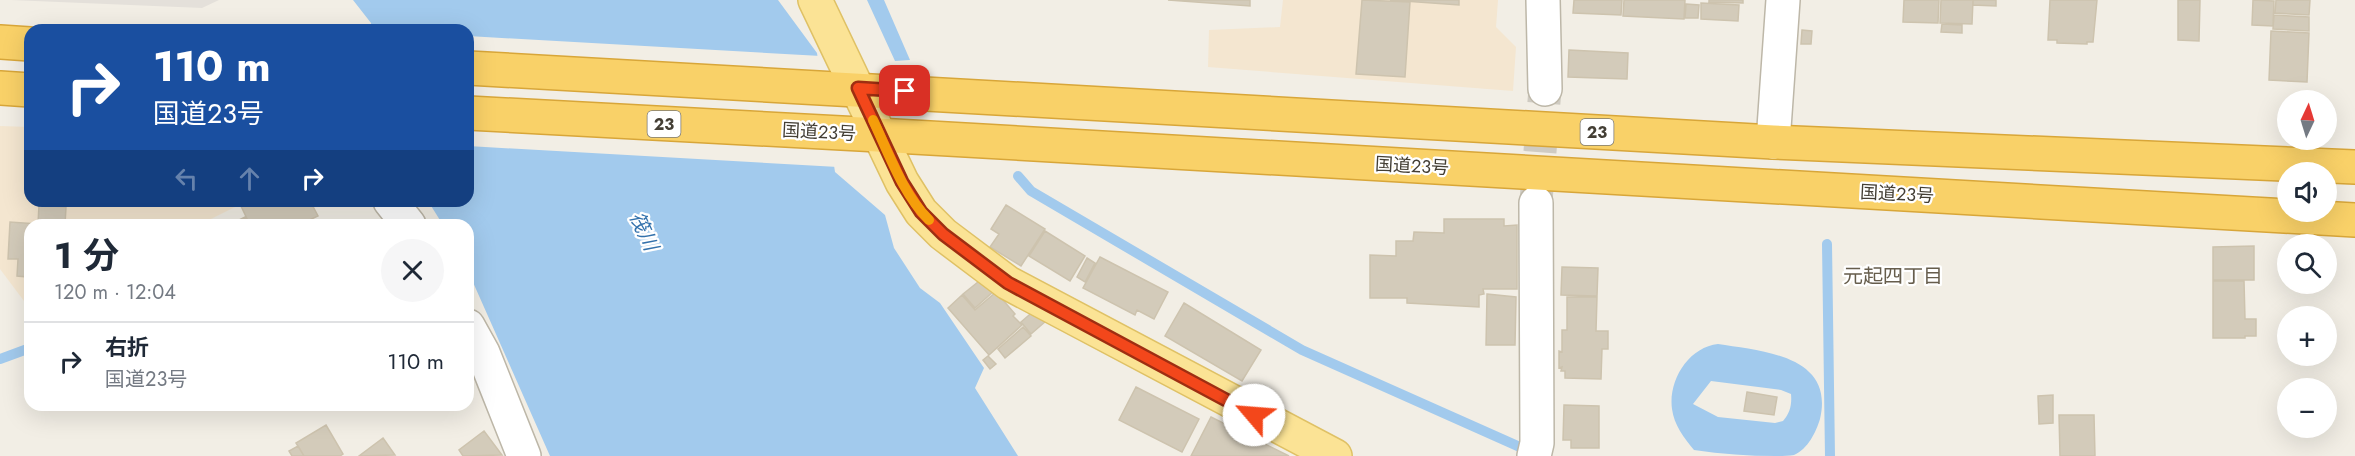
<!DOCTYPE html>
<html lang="ja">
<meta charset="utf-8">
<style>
body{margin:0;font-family:Jost,"Noto Sans JP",sans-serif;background:#f6f6f7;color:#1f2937;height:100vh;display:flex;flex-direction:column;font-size:22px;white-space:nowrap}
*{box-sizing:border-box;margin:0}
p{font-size:20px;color:#747a83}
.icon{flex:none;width:33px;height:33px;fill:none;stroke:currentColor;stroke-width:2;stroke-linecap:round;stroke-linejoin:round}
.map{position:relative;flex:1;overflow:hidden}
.drawer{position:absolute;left:24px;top:219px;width:450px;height:192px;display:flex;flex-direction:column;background:#fff;border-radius:18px;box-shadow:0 6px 24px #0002}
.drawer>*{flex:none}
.guide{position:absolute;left:24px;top:24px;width:450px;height:183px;border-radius:18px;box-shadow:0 6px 24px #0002;background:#1a4fa0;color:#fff;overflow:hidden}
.needle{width:39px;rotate:4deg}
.tools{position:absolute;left:2277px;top:90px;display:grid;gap:12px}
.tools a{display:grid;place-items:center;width:60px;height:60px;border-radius:50%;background:#fff;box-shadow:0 6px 24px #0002;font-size:30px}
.pin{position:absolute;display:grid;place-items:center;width:51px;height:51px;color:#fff;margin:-26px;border-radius:12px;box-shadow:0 3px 9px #0006}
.me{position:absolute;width:66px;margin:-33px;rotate:297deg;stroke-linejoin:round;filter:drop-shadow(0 0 4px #0008)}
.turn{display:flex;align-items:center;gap:21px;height:126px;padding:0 30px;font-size:27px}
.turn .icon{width:78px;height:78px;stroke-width:2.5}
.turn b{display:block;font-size:42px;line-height:51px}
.lanes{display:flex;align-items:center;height:57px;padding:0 30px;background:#0003;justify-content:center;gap:30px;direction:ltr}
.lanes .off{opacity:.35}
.round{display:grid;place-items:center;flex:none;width:63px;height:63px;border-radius:32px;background:#f6f6f7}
.summary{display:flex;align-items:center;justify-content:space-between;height:102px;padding:0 30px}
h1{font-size:36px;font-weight:700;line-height:45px}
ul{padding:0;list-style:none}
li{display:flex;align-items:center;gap:18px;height:78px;padding:0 30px;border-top:2px solid #e0e1e3}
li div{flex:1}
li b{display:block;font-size:22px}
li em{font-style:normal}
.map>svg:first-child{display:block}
.commercial{fill:#f4e6d0}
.industrial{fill:#e4e0da}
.water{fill:#a2caed;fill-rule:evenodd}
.pier{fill:#f2eee5}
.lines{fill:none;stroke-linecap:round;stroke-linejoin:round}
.stream{stroke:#a2caed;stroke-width:10}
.building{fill:#d3cbba;stroke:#cdc3ae;stroke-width:1.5}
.minor-tunnel{stroke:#cfcbc2;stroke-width:33;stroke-dasharray:33 16;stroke-linecap:butt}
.minor-casing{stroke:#bdb7a8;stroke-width:36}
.major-casing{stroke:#dfc165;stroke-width:36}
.highway-casing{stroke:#d8a639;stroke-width:36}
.minor{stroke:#fff;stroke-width:33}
.major{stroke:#fbe395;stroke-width:33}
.highway{stroke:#f9d168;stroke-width:33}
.route-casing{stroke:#9e2e12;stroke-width:15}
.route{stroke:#f3471b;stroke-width:10}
.slow{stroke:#f59e0b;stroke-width:10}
.labels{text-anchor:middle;stroke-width:4.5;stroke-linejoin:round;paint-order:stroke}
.shield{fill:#fff;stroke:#7c7972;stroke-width:1.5}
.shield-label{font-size:16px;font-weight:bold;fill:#443f35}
.street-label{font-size:18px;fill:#443f35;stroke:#fff}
.water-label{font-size:20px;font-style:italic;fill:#3271ac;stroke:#fff}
.neighbourhood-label{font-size:20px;fill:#665d4c;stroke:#fff}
</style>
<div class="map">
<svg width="2355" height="456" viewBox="0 0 2355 456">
<rect width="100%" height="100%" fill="#f2eee5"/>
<path class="commercial" d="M1283,0H1498L1496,27L1516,47L1513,91L1208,67L1209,30L1280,27Z
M0,126L30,127V201H247L199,225H30V309L0,269Z"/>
<path class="industrial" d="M11,0H219L202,8Z"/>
<path class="water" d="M353,0H778L817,53L835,172L885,215L894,248L920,288L940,303L984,368L975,388L1018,456H550L468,271V225H443L428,201H468V30H372L371,23Z
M867,0H884L910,60L895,61Z
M1718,344C1761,351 1835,355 1820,419C1816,432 1808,449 1794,455C1789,456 1782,456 1776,456C1748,456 1722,454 1694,450C1684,438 1674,425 1672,409C1668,380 1689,347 1718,344ZM1711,381L1781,390L1791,394C1792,405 1790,413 1783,421L1775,423L1718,417L1693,404Z"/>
<path class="pier" d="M468,36L821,56L838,167L468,146Z"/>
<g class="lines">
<path class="stream" d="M1018,176L1031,191L1302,350L1531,452
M1827,244L1830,456
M0,359L30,348"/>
</g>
<path class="building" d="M1168,0H1250V6Z
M1362,0L1410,2L1405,77L1356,74Z
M1390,0H1459V5Z
M1574,0H1622L1621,15L1573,13Z
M1624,0H1685L1684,19L1623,16Z
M1709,0H1743V3L1709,2Z
M1904,0H1939L1938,23L1903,22Z
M1941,0H1973L1972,24L1940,23Z
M1973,0H1996V6L1973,5Z
M2050,0H2097L2093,42H2087V44L2057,43V40H2048Z
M2178,0H2200L2199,41L2178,40Z
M2253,0L2274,1L2273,26L2252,25Z
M2276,0H2310L2309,15L2275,13Z
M1701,3L1739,5L1738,21L1701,19Z
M1686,4L1699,5L1698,18H1685Z
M2274,15L2309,17V31L2273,29Z
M1942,24L1962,25V33L1941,32Z
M1802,30L1812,31L1811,44H1801Z
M2271,31L2309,33L2307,82L2269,80Z
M1569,50L1628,53L1627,79L1568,77Z
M251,201H310L318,216L299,225H250L241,206Z
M39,205L66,207L65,225H30V284L27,283V277L17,276L18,259H8L10,222L38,224Z
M1006,205L1045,229L1021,266L990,247L999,234L991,229Z
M245,217L249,225H229Z
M1444,219H1504V226L1517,225V289H1483L1484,294L1479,295V307L1407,303V298H1370V255L1396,256V241H1413L1414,232L1444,233Z
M1045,231L1085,256L1070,281L1029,256Z
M2254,246V280H2213V247Z
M1100,257L1168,292L1154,319L1137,310L1135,315L1083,288Z
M1087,258L1095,263L1085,282L1077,277Z
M1562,267L1598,268L1597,296L1561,295Z
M983,278L994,291L975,308L963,294Z
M2213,281H2244L2245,319H2256V336H2245V338H2213Z
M996,292L1015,314L1013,316L1022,325L989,355L948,308L962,295L975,310Z
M1487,294L1516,297L1515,345H1486Z
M1567,297H1597L1596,331H1608V349H1602L1601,379L1565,378V371H1561L1562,367L1559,368V351L1562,352V330H1567Z
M1184,303L1261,350L1242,381L1165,336Z
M1036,309L1046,321L1031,334L1021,322Z
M1023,327L1031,336L1005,358L998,349Z
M988,356L996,364L990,369L983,360Z
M1136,387L1199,419L1182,452L1119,420Z
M1747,392L1777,397L1774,415L1744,411Z
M2053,395V423L2039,424L2038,396Z
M1564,405L1599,406V448H1571V440H1563Z
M2059,415H2094L2095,456H2060Z
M1211,417L1289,456H1191Z
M326,425L343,454L340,456H304L296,443Z
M484,431L502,455L463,456L459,450Z
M383,438L395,455L359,456Z
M298,446L304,456H292L289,451Z"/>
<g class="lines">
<path class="minor-tunnel" d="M1536,201L1545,89"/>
<defs>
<path id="minor" d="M1543,0L1545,89
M1773,142L1783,0
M390,201L409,225
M468,326L483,353L524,456
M1534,456L1537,443L1536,203"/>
<path id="major" d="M815,0L902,182L921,212L943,234L1008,283L1335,456"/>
<path id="highway" d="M0,42L30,44
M468,68L1773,142L2355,167
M0,88L30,90
M468,113L860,134L2355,220"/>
</defs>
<use href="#minor" class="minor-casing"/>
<use href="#major" class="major-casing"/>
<use href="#highway" class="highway-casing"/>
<use href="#minor" class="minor"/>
<use href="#major" class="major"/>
<use href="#highway" class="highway"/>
</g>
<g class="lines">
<defs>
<path id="route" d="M905,91L858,88L902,182L921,212L943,234L1008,283L1254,415"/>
</defs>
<use href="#route" class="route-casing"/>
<use href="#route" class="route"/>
<path class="slow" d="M873,120C889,154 903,194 929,220"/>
</g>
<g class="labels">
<g class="shield">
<rect x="647.5" y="111" width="33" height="26" rx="4.5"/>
<rect x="1580.5" y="119" width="33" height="26" rx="4.5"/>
</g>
<g class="shield-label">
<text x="664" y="130">23</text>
<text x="1597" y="138">23</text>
</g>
<g class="street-label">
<text transform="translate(819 132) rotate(3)" y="6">国道23号</text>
<text transform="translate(1412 166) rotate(3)" y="6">国道23号</text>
<text transform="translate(1897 194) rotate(3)" y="6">国道23号</text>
</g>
<g class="water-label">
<text transform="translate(644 231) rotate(65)" y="7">筏川</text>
</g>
<g class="neighbourhood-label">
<text x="1893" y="283">元起四丁目</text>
</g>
</g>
</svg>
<div class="tools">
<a><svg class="needle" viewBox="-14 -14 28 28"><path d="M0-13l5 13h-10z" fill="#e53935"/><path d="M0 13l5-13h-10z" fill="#747a83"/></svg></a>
<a><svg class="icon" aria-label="sound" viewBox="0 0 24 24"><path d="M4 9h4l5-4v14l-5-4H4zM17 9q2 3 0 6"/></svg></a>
<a><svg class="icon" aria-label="search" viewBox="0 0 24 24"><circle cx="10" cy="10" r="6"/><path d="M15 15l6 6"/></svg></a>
<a>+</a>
<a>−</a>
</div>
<div class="pin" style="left:905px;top:91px;background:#d93025"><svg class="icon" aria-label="arrive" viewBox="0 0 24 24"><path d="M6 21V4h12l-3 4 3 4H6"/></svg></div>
<svg class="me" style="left:1254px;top:415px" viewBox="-20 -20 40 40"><circle r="19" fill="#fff"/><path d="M0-13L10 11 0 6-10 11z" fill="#f3471b"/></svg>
<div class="guide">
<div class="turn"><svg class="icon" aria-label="right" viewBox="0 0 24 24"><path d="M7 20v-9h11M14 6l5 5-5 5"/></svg><div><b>110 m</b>国道23号</div></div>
<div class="lanes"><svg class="icon off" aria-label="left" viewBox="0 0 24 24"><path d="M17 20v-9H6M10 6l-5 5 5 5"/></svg><svg class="icon off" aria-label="ahead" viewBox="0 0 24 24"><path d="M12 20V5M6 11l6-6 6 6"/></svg><svg class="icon" aria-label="right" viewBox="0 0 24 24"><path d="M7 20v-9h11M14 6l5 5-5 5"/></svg></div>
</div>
<section class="drawer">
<div class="summary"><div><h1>1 分</h1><p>120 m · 12:04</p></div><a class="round"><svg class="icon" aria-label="close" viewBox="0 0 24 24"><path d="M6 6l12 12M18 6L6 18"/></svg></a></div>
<ul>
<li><svg class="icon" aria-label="right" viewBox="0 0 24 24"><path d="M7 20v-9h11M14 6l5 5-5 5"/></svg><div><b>右折</b><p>国道23号</p></div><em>110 m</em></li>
</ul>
</section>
</div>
